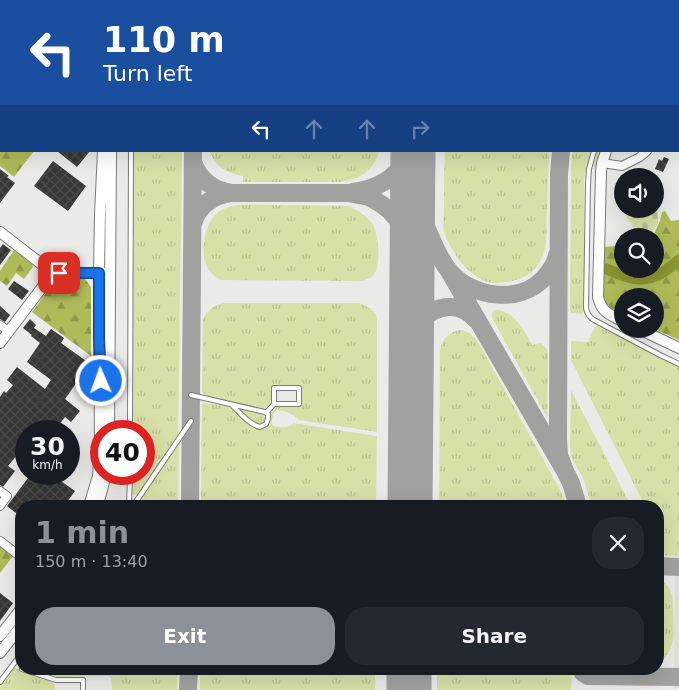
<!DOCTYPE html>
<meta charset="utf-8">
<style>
body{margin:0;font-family:"DejaVu Sans",sans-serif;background:#242831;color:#f1f3f6;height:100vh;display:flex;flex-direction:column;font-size:19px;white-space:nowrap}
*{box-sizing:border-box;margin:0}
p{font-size:16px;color:#9ea1a6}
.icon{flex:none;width:28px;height:28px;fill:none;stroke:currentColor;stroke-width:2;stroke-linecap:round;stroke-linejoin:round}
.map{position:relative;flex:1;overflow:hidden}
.drawer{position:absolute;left:15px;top:500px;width:649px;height:175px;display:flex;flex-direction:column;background:#171b24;border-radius:20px;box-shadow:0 5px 20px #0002}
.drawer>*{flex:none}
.top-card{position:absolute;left:0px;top:0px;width:680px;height:152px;box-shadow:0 5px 20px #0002;background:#1a4fa0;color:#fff;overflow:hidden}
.controls{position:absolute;left:614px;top:168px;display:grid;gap:10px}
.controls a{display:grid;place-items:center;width:50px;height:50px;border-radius:50%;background:#171b24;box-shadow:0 5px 20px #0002;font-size:25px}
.speed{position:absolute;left:15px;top:420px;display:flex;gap:10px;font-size:25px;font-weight:700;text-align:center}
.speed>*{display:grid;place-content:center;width:65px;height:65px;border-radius:50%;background:#171b24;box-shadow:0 5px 20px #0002;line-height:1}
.speed small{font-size:12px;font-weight:400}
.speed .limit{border:8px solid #d22;background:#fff;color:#111}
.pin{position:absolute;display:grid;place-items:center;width:42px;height:42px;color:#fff;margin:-21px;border-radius:10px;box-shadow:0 2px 8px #0006}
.me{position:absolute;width:55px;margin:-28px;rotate:358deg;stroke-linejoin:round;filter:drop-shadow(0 0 4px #0008)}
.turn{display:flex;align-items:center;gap:18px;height:105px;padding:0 20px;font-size:22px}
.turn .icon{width:65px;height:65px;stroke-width:2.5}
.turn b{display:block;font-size:35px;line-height:42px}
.lanes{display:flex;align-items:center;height:48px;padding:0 20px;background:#0003;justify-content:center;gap:25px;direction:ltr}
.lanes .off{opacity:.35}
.round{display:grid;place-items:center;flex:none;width:52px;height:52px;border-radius:20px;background:#242831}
.head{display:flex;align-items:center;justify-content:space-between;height:85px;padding:0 20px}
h1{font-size:30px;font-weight:700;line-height:38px;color:#8c9099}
.primary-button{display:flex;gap:10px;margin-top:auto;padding:10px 20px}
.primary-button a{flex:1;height:58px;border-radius:20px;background:#8c9099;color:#fff;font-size:20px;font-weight:700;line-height:58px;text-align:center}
.primary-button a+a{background:#242831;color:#f1f3f6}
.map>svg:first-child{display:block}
.built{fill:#dfe1d6}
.grass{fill:url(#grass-tufts)}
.forest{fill:url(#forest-firs)}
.cemetery{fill:url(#cemetery-stones)}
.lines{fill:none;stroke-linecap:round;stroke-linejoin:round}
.river{stroke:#8b9631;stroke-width:11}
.taxiway{stroke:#a1a2a0;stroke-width:18}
.runway{stroke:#a1a2a0;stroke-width:45}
.building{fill:url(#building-cross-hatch)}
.lane-casing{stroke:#7b7b78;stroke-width:6}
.street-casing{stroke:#7b7b78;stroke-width:10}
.secondary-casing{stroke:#7b7b78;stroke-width:12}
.path{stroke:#969795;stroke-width:1;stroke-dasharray:4 2.5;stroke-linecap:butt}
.lane{stroke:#fff;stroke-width:4}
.street{stroke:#fff;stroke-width:8}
.secondary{stroke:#fff;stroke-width:10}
.route-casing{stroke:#114b97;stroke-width:12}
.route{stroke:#1a73e8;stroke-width:9}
</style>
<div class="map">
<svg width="679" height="690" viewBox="0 0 679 690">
<defs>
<pattern id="grass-tufts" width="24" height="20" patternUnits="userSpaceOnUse" patternTransform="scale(1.25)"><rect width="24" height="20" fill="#d7e0a7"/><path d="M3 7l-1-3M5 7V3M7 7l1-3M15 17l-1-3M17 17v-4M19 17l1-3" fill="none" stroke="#b9c090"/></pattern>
<pattern id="forest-firs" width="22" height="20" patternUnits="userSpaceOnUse" patternTransform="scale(1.25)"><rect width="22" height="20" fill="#aebb58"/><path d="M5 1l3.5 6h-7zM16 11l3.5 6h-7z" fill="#8e9849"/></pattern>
<pattern id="cemetery-stones" width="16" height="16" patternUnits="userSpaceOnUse" patternTransform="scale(1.25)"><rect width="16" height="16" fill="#d7e0a7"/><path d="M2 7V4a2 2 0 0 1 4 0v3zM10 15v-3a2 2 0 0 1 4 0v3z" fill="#b9c090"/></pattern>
<pattern id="building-cross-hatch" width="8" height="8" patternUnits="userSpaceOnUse" patternTransform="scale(1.25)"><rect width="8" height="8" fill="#373835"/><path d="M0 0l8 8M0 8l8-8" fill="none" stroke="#4b4c4a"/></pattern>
</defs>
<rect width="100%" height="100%" fill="#eaebe8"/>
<path class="built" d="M675,555L679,556V688H674Z"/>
<path class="grass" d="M204,0H380V1H204Z
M446,0H591L590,1H446Z
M133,151H182L178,437L139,493L135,495L131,493V474H144V431H131L132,256C135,249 135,237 132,229Z
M210,151H379C375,170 359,180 341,182H243V176C227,173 215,167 210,151Z
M445,151H549L546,243C542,266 530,279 507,282C501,283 494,284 488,282C468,276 453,254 445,235C442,228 444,217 444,209C444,190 444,170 445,151Z
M572,151H602L596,166L586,169L584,179V312L581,314L571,313L570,309L571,169Z
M269,205L348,206C358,210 367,216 373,225C378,234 380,258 377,268C376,273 372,278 367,279C361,282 353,281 347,281L221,280C215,277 210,273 207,267C199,251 205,221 220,211C231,203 256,205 269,205Z
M225,303H359C367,306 375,310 377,318V432L299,420C290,413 288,411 276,410C273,414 271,420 272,425C280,428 287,429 294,423L299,424L377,436L376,506H201L202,403L230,406L252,426C272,436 265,413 278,406H302L301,387L271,386V403L265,408L262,409L209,397L203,393L202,390L203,319C208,309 215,305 225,303Z
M494,310C514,310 524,330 532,345L541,343L547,349L548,354L547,417L492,318V313Z
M596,325L679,366V556L658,555V506H635L643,502L571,360V341L588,342Z
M459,330C469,331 473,335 478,342L558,486L567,506H439L440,351C442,340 447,333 459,330Z
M571,390L631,506H592L583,478L572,459L570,452Z
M240,408L263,414L265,418L264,422L260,425L255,424Z
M179,442L178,506H137Z
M658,578C668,583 673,593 673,604C673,625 679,651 658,662Z
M15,668L52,680L55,686V690H0C0,682 8,671 15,668Z
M30,669H177V690H112L111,678L108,676L58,677L51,676Z
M200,669H375V690H200Z
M437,669H572L571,690H437Z"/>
<path class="forest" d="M1,143V151H34L14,177L0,166V145Z
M665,211L671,221L679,220V340L654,329H655V296H622V314L611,308L601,299L603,247L616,246L622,265V269C633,271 644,269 655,269V236H653L660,221L662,212Z
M14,250L32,264L33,267L24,279L16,273L7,286L0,281V271Z
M62,278L85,279L91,287V356L32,312C41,301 49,284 62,278Z
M0,546L13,556L0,573Z"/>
<path class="cemetery" d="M658,185V224L650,236H641L626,217L638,209H655V187Z"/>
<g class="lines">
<path class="river" d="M607,269C624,277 642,284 660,274C666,271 673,265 679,260"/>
<path class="taxiway" d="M194,1V0
M601,1L602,0
M561,151L559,174L558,439L559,455L565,471
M193,162C199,179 213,190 231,193H348L369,197L381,204L389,210L401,224L409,247L412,265
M413,177C414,187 415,198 418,208C421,215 424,222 427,229C434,244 440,261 451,273C474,298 520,304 544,278C550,271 556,264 557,255
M353,192C369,190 389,183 399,169C402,164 405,157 407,151
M193,224C197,206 214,195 231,193
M449,271L565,471L571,483L578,506
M411,350C412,344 412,336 414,330C415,327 418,323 421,321C436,304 461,301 476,320
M190,506L193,151
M658,566L679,567
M581,669L583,673L588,676L679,677
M188,690L189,669"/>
<path class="runway" d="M414,1V0
M410,506L413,151
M409,690V669"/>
</g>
<path class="building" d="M57,151H90L77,167Z
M664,157L669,159L663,172L655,169L659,159L662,161Z
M53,161L86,186L68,211L34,186Z
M0,169L9,176L7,177L15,183L0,203Z
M3,244L11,250L0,265V248Z
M14,281L29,291L22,300L8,289Z
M0,306L10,315L5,322L0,319Z
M30,319L36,325L34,328L46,336L51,329L64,338L61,343L93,366L85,377L82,375L65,399L80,411L71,422L65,417L54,431H26V444L8,466L15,471L3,487L0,485V397L4,391L6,393L13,385L7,380L17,367L45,389L51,380L27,362L40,343L31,336L32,335L23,328Z
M31,474H51L75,491L64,506H21V517L7,506Z
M0,593L13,603L0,621Z"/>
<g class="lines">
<defs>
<path id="lane" d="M132,1V0
M657,1V0
M594,151L589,169L588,184L586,308C587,314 589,317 594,320L660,355L679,364
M191,395L265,412L268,414V419L266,424L260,427C249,424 240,413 232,405
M266,413L274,404V388H299V404H274
M130,431L131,151
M129,506L130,474
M133,506L191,421
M22,669L56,680H83V690
M0,682L21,654"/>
<path id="street" d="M20,1V0
M0,65H1
M602,163L622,166L640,157L647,151
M0,325L9,332
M0,491L7,496L0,506
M0,541L21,557"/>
<path id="secondary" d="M103,0V1
M112,1V0
M668,1V0
M606,151L602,163L601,172L598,297C602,313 609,314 622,321
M0,232L53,273H104
M639,329L679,348
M0,343L53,273
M109,431L111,151
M89,506L98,476L100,449L99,273L100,214L103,151
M97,506L101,494L106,474
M0,636L21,609
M0,653L21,626"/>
</defs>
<use href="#lane" class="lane-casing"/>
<use href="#street" class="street-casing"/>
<use href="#secondary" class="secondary-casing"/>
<path class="path" d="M655,310L657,305"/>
<use href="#lane" class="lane"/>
<use href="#street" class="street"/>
<use href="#secondary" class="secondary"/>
</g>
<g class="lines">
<defs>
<path id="route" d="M59,273H99V339L101,381"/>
</defs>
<use href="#route" class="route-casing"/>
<use href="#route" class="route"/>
</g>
</svg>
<div class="controls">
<a><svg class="icon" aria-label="sound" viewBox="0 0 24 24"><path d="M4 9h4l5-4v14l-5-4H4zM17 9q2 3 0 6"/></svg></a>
<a><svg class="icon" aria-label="search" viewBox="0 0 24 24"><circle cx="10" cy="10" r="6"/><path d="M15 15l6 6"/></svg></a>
<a><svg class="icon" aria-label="layers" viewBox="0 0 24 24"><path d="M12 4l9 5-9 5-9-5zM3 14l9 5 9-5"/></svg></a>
</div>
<div class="speed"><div>30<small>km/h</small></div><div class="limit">40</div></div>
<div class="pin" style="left:59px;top:273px;background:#d93025"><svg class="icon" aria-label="arrive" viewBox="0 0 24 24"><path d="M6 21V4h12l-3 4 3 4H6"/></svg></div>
<svg class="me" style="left:101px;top:381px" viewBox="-20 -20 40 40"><circle r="17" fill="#1a73e8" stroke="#fff" stroke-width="3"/><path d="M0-11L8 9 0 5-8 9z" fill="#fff"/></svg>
<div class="top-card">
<div class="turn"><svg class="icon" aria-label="left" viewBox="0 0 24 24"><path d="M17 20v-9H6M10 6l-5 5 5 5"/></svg><div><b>110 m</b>Turn left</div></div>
<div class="lanes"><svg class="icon" aria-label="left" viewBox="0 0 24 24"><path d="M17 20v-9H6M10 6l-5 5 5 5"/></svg><svg class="icon off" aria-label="ahead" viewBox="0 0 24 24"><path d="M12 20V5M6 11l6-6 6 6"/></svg><svg class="icon off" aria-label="ahead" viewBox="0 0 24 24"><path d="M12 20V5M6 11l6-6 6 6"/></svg><svg class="icon off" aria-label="right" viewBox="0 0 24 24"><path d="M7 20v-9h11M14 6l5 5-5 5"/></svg></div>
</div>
<section class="drawer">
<div class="head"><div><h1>1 min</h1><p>150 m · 13:40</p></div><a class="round"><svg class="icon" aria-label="close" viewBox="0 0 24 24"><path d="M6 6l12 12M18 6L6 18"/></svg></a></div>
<div class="primary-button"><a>Exit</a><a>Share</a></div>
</section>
</div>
